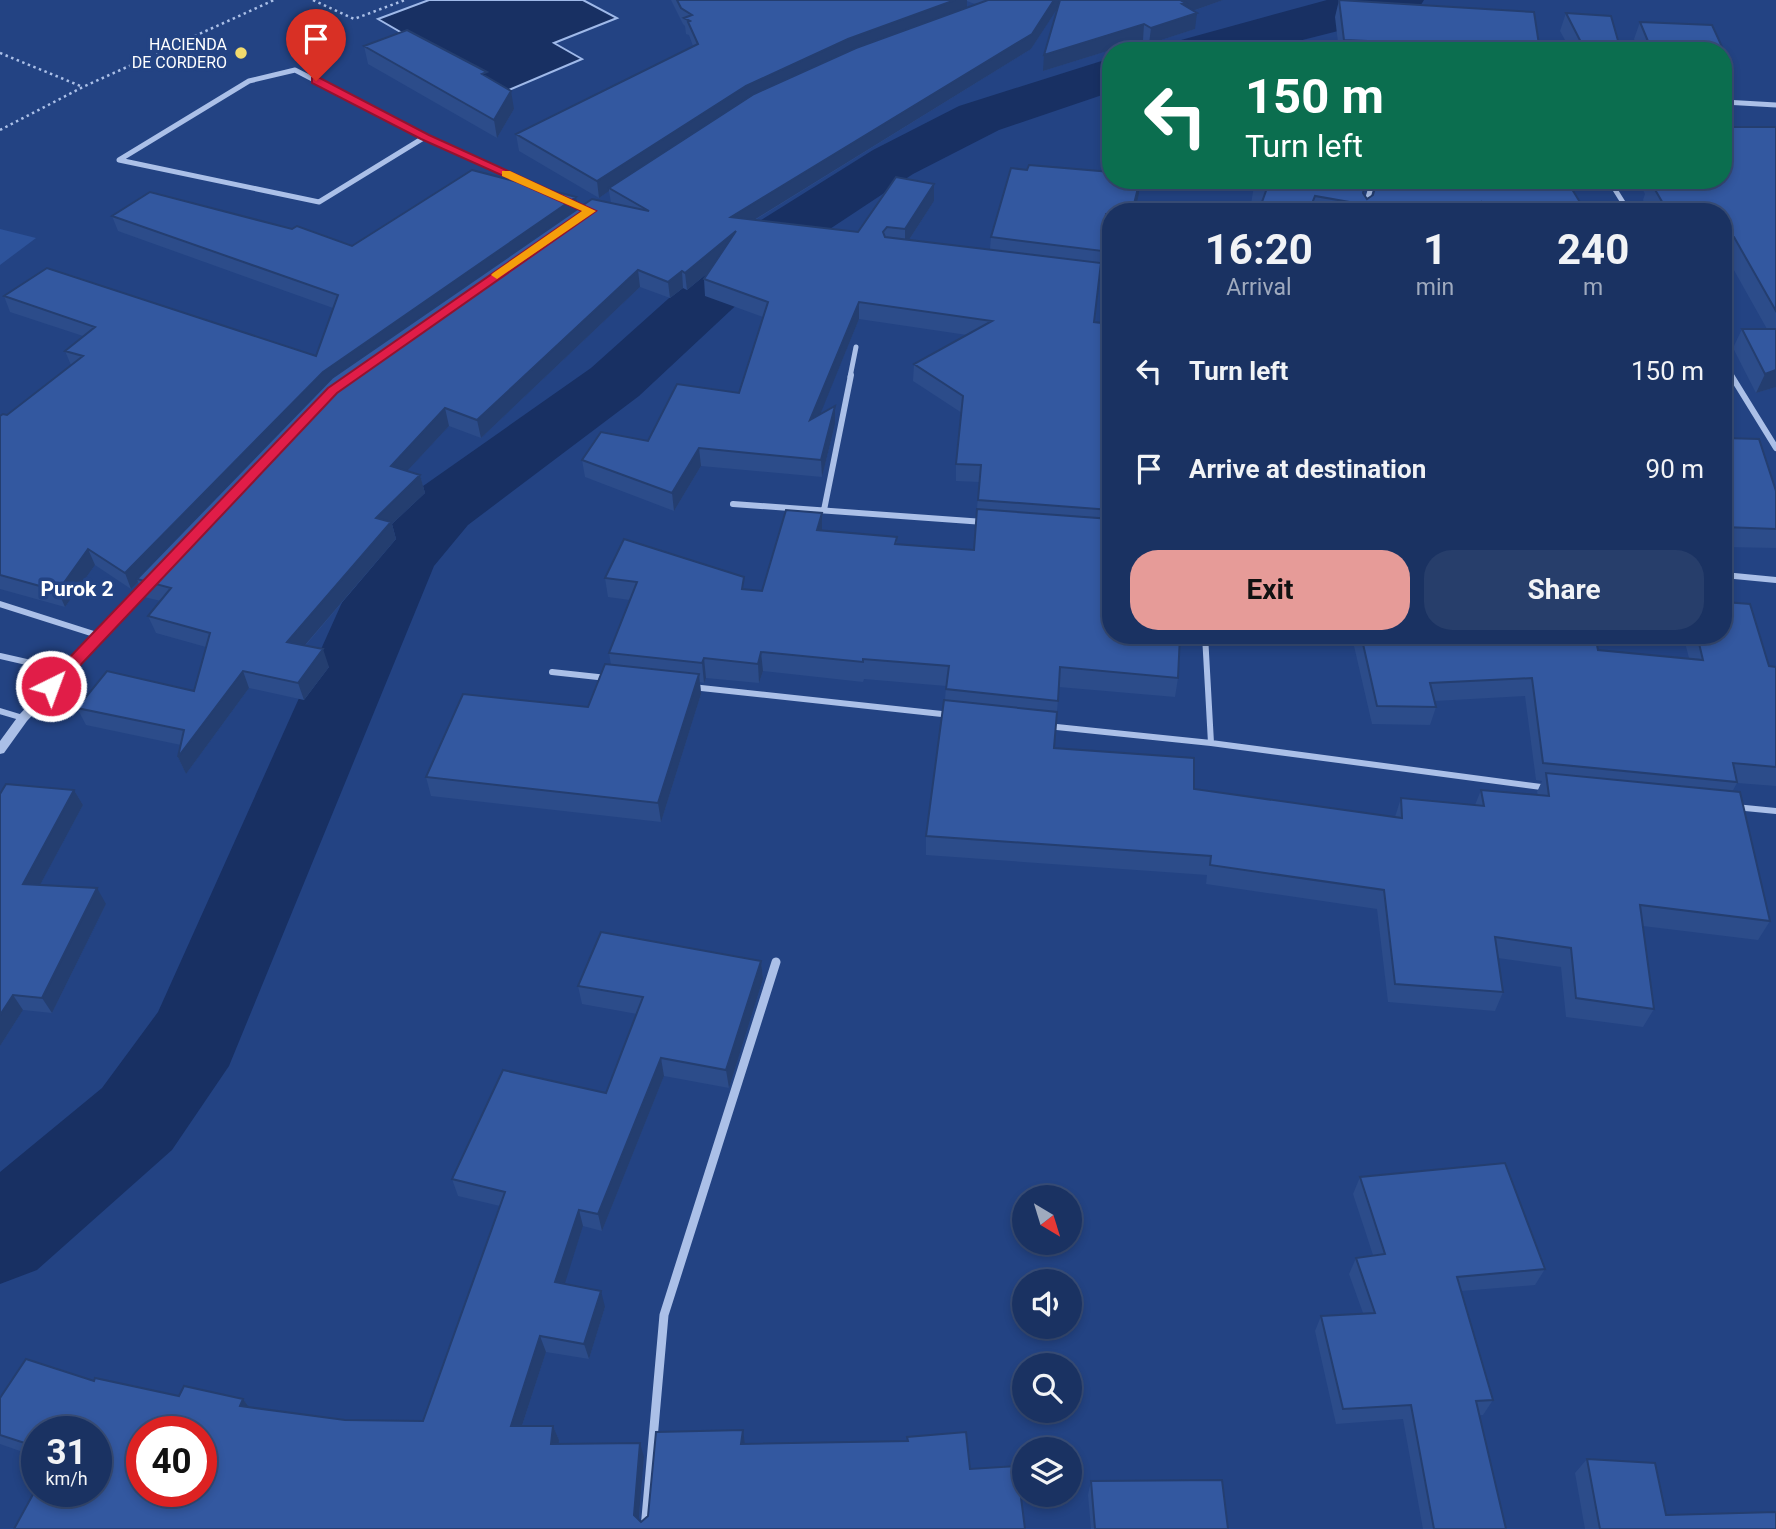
<!DOCTYPE html>
<style>
body{margin:0;font-family:Roboto,sans-serif;background:#273e6b;color:#f1f3f6;height:100vh;display:flex;flex-direction:column;font-size:26px;white-space:nowrap}
*{box-sizing:border-box;margin:0}
p{font-size:23px;color:#9faabe}
.icon{flex:none;width:38px;height:38px;fill:none;stroke:currentColor;stroke-width:2;stroke-linecap:round;stroke-linejoin:round}
.map{position:relative;flex:1;overflow:hidden}
.side{position:absolute;left:1102px;top:203px;width:630px;height:441px;display:flex;flex-direction:column;background:#1a3262;border-radius:28px;box-shadow:0 4px 10px #0003,0 0 0 2px #384d77}
.side>*{flex:none}
.guide{position:absolute;left:1102px;top:42px;width:630px;height:147px;border-radius:28px;box-shadow:0 4px 10px #0003,0 0 0 2px #384d77;background:#0b6e4f;color:#fff;overflow:hidden}
.needle{width:46px;rotate:142deg}
.tools{position:absolute;left:1012px;top:1185px;display:grid;gap:14px}
.tools a{display:grid;place-items:center;width:70px;height:70px;border-radius:50%;background:#1a3262;box-shadow:0 4px 10px #0003,0 0 0 2px #384d77;font-size:35px}
.speed{position:absolute;left:21px;top:1416px;display:flex;gap:14px;font-size:35px;font-weight:700;text-align:center}
.speed>*{display:grid;place-content:center;width:91px;height:91px;border-radius:50%;background:#1a3262;box-shadow:0 4px 10px #0003,0 0 0 2px #384d77;line-height:1}
.speed small{font-size:18px;font-weight:400}
.speed .limit{border:10px solid #d22;background:#fff;color:#111}
.pin{position:absolute;display:grid;place-items:center;width:60px;height:60px;color:#fff;margin:-72px -30px;border-radius:50% 50% 50% 0;rotate:-45deg;box-shadow:0 0 7px #0007}
.pin .icon{rotate:45deg}
.me{position:absolute;width:77px;margin:-38px;rotate:42deg;stroke-linejoin:round;filter:drop-shadow(0 0 5px #0008)}
.turn{display:flex;align-items:center;gap:24px;height:147px;padding:0 28px;font-size:32px}
.turn .icon{width:91px;height:91px;stroke-width:2.5}
.turn b{display:block;font-size:49px;line-height:60px}
.eta{display:flex;justify-content:space-evenly;align-items:center;height:119px;text-align:center}
.eta b{font-size:42px;font-weight:700;line-height:49px}
.cta{display:flex;gap:14px;margin-top:auto;padding:14px 28px}
.cta a{flex:1;height:80px;border-radius:28px;background:#e69b98;color:#111;font-size:28px;font-weight:700;line-height:80px;text-align:center}
.cta a+a{background:#273e6b;color:#f1f3f6}
ul{padding:0;list-style:none}
li{display:flex;align-items:center;gap:21px;height:98px;padding:0 28px}
li div{flex:1}
li b{display:block;font-size:26px}
li em{font-style:normal}
.map>svg:first-child{display:block}
.green{fill:#2d539b}
.water{fill:#183063;stroke:#9fb9e9;stroke-width:2}
.lines{fill:none;stroke-linecap:round;stroke-linejoin:round}
.river{fill:#183063;fill-rule:evenodd}
.path{stroke:#abc0e8;stroke-width:2.5;stroke-dasharray:2.5 3.5;stroke-linecap:butt}
.minor-far2{stroke:#abc0e8;stroke-width:5}
.minor-far1{stroke:#abc0e8;stroke-width:6}
.minor{stroke:#abc0e8;stroke-width:9}
.tertiary{fill:#abc0e8;fill-rule:evenodd}
.wall{fill:#2c4c8a;fill-rule:evenodd}
.shaded-wall{fill:#243e70}
.building{fill:#3358a0;stroke:#243e70;stroke-width:2;fill-rule:evenodd}
.route{fill:#e11d48;stroke:#92132f;stroke-width:2}
.slow{fill:#f59e0b}
.poi-dot{fill:#f3db6d;stroke:#234383;stroke-width:2.5}
.labels{text-anchor:middle;stroke-width:7;stroke-linejoin:round;paint-order:stroke}
.far-poi-label{font-size:16px;fill:#fff;stroke:#234383;text-anchor:end}
.neighbourhood-label{font-size:21px;font-weight:bold;fill:#fff;stroke:#234383}
</style>
<div class="map">
<svg width="1776" height="1529" viewBox="0 0 1776 1529">
<rect width="100%" height="100%" fill="#234383"/>
<path class="green" d="M0,229L36,238L0,265Z"/>
<path class="water" d="M429,0H583L617,18L554,43L582,59L504,92L378,19Z"/>
<g class="lines">
<path class="river" d="M1327,0H1424L1417,11L1259,51H1174L1181,40Z
M1111,58V92L999,130L913,174L789,256L639,396L468,525L434,566L229,1066L172,1150L37,1270L0,1284V1172L102,1088L158,1012L362,558L373,540L416,491L591,368L745,230L873,150L959,106Z"/>
<path class="path" d="M313,0L354,19L405,0
M0,53L83,87
M0,130L83,87L274,0"/>
<path class="minor-far2" d="M295,70L425,137L319,202L119,160L249,81Z
M1724,102L1776,105
M425,137L541,189
M1609,180L1629,212
M1364,212L1373,180
M1090,274L1111,276
M1724,364L1732,377
M850,377L856,347"/>
<path class="minor-far1" d="M1731,375L1776,448
M733,504L984,522
M824,510L851,375
M1724,575L1776,580
M0,604L97,635
M1205,635L1211,743
M0,656L66,671
M552,672L607,678
M692,687L951,715
M0,711L23,718
M1047,726L1211,743L1549,788
M1735,807L1776,811"/>
<path class="minor" d="M645,1529L664,1315L776,962"/>
<path class="tertiary" d="M151,577L157,581L155,584L27,721L4,753L0,754V741L19,715L147,578Z"/>
</g>
<path class="wall" d="M671,0H1223L1193,11L1195,29L1149,44L1143,40L1043,71L1057,9L1031,49L755,220L858,232L934,184V201L909,240L990,249L991,237L1139,193L1111,212V233L1104,232L1094,322L1111,324V635L1178,678L1175,697L1059,687L1054,748L1194,789L1395,817L1401,798L1475,805L1481,790L1538,795L1537,792L1542,781L1536,780L1525,696L1435,701L1436,707L1430,725L1372,724L1354,646L1264,638V635H1595L1598,650L1689,658L1683,635H1724L1769,666L1776,667V786L1737,783L1732,792L1770,921L1758,940L1643,926L1654,1009L1643,1027L1566,1017L1561,967L1498,958L1503,992L1495,1011L1388,1002L1377,909L1206,884L1207,875L926,855V836L945,700L946,686L864,679L863,682L763,671L759,683L706,678L704,683L700,682L701,694L661,822L431,796L426,777L588,707L611,665L609,653L630,600L608,597L605,578L762,591L822,513V530L897,537V544L974,550L979,482L956,481V464L962,413L913,381L914,364L967,335L859,319L820,414L835,406V424L822,477L701,466L674,511L585,477L582,460L648,441L739,393L763,317L705,296L704,279L710,271L687,290L683,288L670,298L640,287L481,438L449,426L407,471L420,475L425,493L392,524L396,539L305,646L329,667L304,700L249,688L186,774L178,757L181,745L86,725L77,708L194,691L206,647L156,633L148,616L161,601L144,597L138,582L131,589L95,565L65,607L0,589V416L7,415L71,365L65,351L83,336L10,312L4,296L316,356L333,308L118,231L112,216L352,246L611,203L609,191L599,198L519,151L516,134L693,46L689,35L686,34L685,26L683,24ZM967,1L972,3L976,4L967,8Z
M1339,0L1540,51H1339L1335,17Z
M1566,13L1621,51H1571L1560,31Z
M1640,22L1712,25L1729,62L1724,75V51H1639L1634,39Z
M364,46L488,78L514,109L497,138L368,64Z
M1776,127V387L1756,393L1733,348L1742,329H1767L1726,256H1724V212H1650L1643,200L1645,194L1638,180H1724Z
M1368,180L1364,194L1367,199L1373,195L1586,212H1260L1261,206L1251,204L1254,186Z
M1724,438L1776,491V548L1724,547Z
M74,790L83,805L40,885L106,904L52,1013L23,1010L0,1046V794Z
M761,961L763,979L729,1088L664,1076L602,1231L583,1226L564,1284L605,1307L589,1359L546,1352L522,1426H553L559,1440L558,1444L644,1457L639,1520L641,1522L745,1444L970,1469L1025,1529H14L96,1491L37,1432V1457L0,1444V1398L94,1381L179,1396L243,1399L249,1407L345,1420L423,1421L500,1206L458,1196L452,1179L606,1093L637,1014L582,1004L578,986Z
M1360,1177L1545,1269L1535,1285L1461,1291L1493,1400L1483,1415H1479L1506,1529H1423L1403,1419L1336,1424L1315,1331L1321,1316L1363,1313L1349,1274L1356,1258L1373,1255L1353,1194Z
M1587,1459L1666,1515L1776,1529H1585L1575,1473Z
M1091,1481L1228,1529H1091L1088,1495Z"/>
<path class="shaded-wall" d="M953,0H967V11L609,188V191L599,198L597,181L746,86L848,39Z
M1054,0H1063L1031,49L736,231L738,248L687,290L685,273L731,217Z
M1183,0H1223L1184,14L1197,13L1195,29L1149,44L1151,28Z
M1144,24L1143,40L1043,71L1044,55Z
M511,91L514,109L497,138L494,120Z
M1140,180L1139,193L1135,212H1132Z
M934,184V201L905,246V229Z
M576,197L579,212L137,579L138,582L131,589L125,573L323,372Z
M638,270L640,287L481,438L477,420Z
M682,271L683,288L670,298L668,282Z
M859,302V319L811,437L810,420Z
M1776,370V387L1756,393L1765,374Z
M835,406V424L822,477L821,460Z
M445,408L449,426L396,483L391,466Z
M699,448L701,466L674,511L672,493Z
M420,475L425,493L392,524L396,539L293,659L287,642L376,518Z
M822,513V533L817,530Z
M88,549L95,565L65,607L58,591Z
M323,649L329,667L304,700L298,683Z
M761,652L763,671L759,683L758,664Z
M704,658L706,678L704,683L702,663Z
M243,671L249,688L186,774L178,757Z
M699,674L701,694L661,822L658,803Z
M74,790L83,805L32,900L23,884Z
M97,888L106,904L52,1013L42,998Z
M761,961L763,979L729,1088L726,1070Z
M13,995L23,1010L0,1046V1015Z
M661,1058L664,1076L602,1231L598,1214Z
M579,1210L583,1226L560,1299L555,1282Z
M601,1291L605,1307L589,1359L584,1344Z
M540,1336L546,1352L517,1441L511,1426Z
M243,1399L254,1414L240,1406Z
M553,1426L559,1440L557,1459L551,1444Z
M743,1430L745,1445L741,1444Z
M640,1443L644,1457L638,1528L634,1515Z"/>
<path class="building" d="M677,0H955L848,39L746,86L597,181L516,134L698,44L688,22L690,21L684,18L692,15L681,8Z
M988,0H1054L1032,34L731,217L858,232L896,177L934,184L905,229L887,227L883,232L885,237L1101,263L1094,322L1111,324V510L978,500L981,465L956,464L963,396L914,364L992,321L859,302L810,420L835,406L821,460L699,448L672,493L582,460L601,432L648,441L677,384L739,393L768,302L704,279L736,231L685,273L682,271L668,282L638,270L477,420L445,408L391,466L420,475L376,518L391,522L287,642L323,649L298,683L243,671L178,757L184,730L77,708L107,671L194,691L210,633L148,616L171,588L137,579L332,378L592,199L649,211L609,188L754,94L856,48Z
M1060,0H1183L1182,1L1186,3L1182,4L1197,13L1151,28L1144,24L1044,55Z
M1339,0L1534,12L1540,51H1435L1437,44L1344,40Z
M1566,13L1611,16L1621,51L1585,50Z
M1640,22L1712,25L1729,62L1724,61V51H1652Z
M407,30L487,72L482,74L511,91L494,120L364,46Z
M1724,127H1776V311L1734,237L1724,238V212H1668L1650,181L1724,180Z
M1029,165L1111,172V180H1140L1132,212H1111V214H1106L1102,251L991,237L1011,168L1027,170Z
M472,170L576,197L323,372L125,573L88,549L58,591L0,575V416L3,414L7,415L83,356L65,351L95,327L4,296L47,268L316,356L338,295L112,216L150,192L292,229L297,226L352,246Z
M1256,180H1366L1363,193L1367,199L1373,195L1377,180L1567,181L1586,212H1487L1482,203L1480,212H1406L1315,196L1309,211L1262,202L1267,188L1254,186Z
M1742,329H1776V370L1765,374Z
M1724,438L1759,439L1776,491V529L1724,527Z
M977,509L1111,519V635H1180L1178,678L1060,667L1058,701L946,689L949,666L863,659V662L761,652L758,664L704,658L702,663L609,653L637,582L605,578L624,539L744,577L742,589L762,591L786,510L822,513L817,530L897,537L895,544L974,550Z
M1724,602L1750,604L1769,666L1776,667V767L1733,763L1737,782L1543,763L1532,678L1430,683L1436,707L1377,706L1361,635H1595L1598,650L1703,660L1697,635H1724Z
M605,664L699,674L658,803L426,777L463,694L588,707Z
M944,700L1057,712L1054,748L1194,758V789L1402,818L1401,798L1484,806L1481,790L1549,796L1546,773L1740,792L1770,921L1640,905L1654,1009L1576,998L1571,948L1495,937L1503,992L1395,984L1384,890L1210,865L1211,856L926,836Z
M6,784L74,790L23,884L97,888L42,998L13,995L0,1015V794Z
M601,932L761,961L726,1070L661,1058L598,1214L579,1210L555,1282L601,1291L584,1344L540,1336L511,1426H553L551,1444L640,1443L634,1515L641,1522L648,1516L656,1432L743,1430L741,1444L908,1441L907,1437L966,1432L970,1469L1017,1466L1025,1529H14L37,1487V1491H96V1432H37V1447L0,1435V1398L26,1359L94,1381L95,1378L179,1396L184,1386L243,1399L240,1406L345,1420L423,1421L505,1192L452,1179L503,1070L606,1093L643,997L578,986ZM142,1432H201V1491H142Z
M1505,1163L1545,1269L1457,1277L1493,1400L1476,1401L1506,1529H1434L1411,1405L1343,1409L1321,1316L1375,1313L1356,1258L1385,1254L1360,1177Z
M1587,1459L1655,1463L1666,1515L1776,1512V1529H1600Z
M1222,1480L1228,1529H1095L1091,1481Z"/>
<path class="route" d="M312,78H320L429,135L596,211L337,393L57,690H46V682L328,388L582,211L421,139L312,83Z"/>
<path class="slow" d="M502,171H510L596,211L497,279L491,275L493,273L582,211L502,176Z"/>
<circle class="poi-dot" cx="241" cy="53" r="7"/>
<g class="labels">
<g class="far-poi-label">
<text x="227" y="50">HACIENDA<tspan x="227" dy="18">DE CORDERO</tspan></text>
</g>
<g class="neighbourhood-label">
<text x="77" y="596">Purok 2</text>
</g>
</g>
</svg>
<div class="tools">
<a><svg class="needle" viewBox="-14 -14 28 28"><path d="M0-13l5 13h-10z" fill="#e53935"/><path d="M0 13l5-13h-10z" fill="#9faabe"/></svg></a>
<a><svg class="icon" aria-label="sound" viewBox="0 0 24 24"><path d="M4 9h4l5-4v14l-5-4H4zM17 9q2 3 0 6"/></svg></a>
<a><svg class="icon" aria-label="search" viewBox="0 0 24 24"><circle cx="10" cy="10" r="6"/><path d="M15 15l6 6"/></svg></a>
<a><svg class="icon" aria-label="layers" viewBox="0 0 24 24"><path d="M12 4l9 5-9 5-9-5zM3 14l9 5 9-5"/></svg></a>
</div>
<div class="speed"><div>31<small>km/h</small></div><div class="limit">40</div></div>
<div class="pin" style="left:316px;top:81px;background:#d93025"><svg class="icon" aria-label="arrive" viewBox="0 0 24 24"><path d="M6 21V4h12l-3 4 3 4H6"/></svg></div>
<svg class="me" style="left:51px;top:686px" viewBox="-20 -20 40 40"><circle r="17" fill="#e11d48" stroke="#fff" stroke-width="3"/><path d="M0-11L8 9 0 5-8 9z" fill="#fff"/></svg>
<div class="guide">
<div class="turn"><svg class="icon" aria-label="left" viewBox="0 0 24 24"><path d="M17 20v-9H6M10 6l-5 5 5 5"/></svg><div><b>150 m</b>Turn left</div></div>
</div>
<section class="side">
<div class="eta">
<div><b>16:20</b><p>Arrival</p></div>
<div><b>1</b><p>min</p></div>
<div><b>240</b><p>m</p></div>
</div>
<ul>
<li><svg class="icon" aria-label="left" viewBox="0 0 24 24"><path d="M17 20v-9H6M10 6l-5 5 5 5"/></svg><div><b>Turn left</b></div><em>150 m</em></li>
<li><svg class="icon" aria-label="arrive" viewBox="0 0 24 24"><path d="M6 21V4h12l-3 4 3 4H6"/></svg><div><b>Arrive at destination</b></div><em>90 m</em></li>
</ul>
<div class="cta"><a>Exit</a><a>Share</a></div>
</section>
</div>
